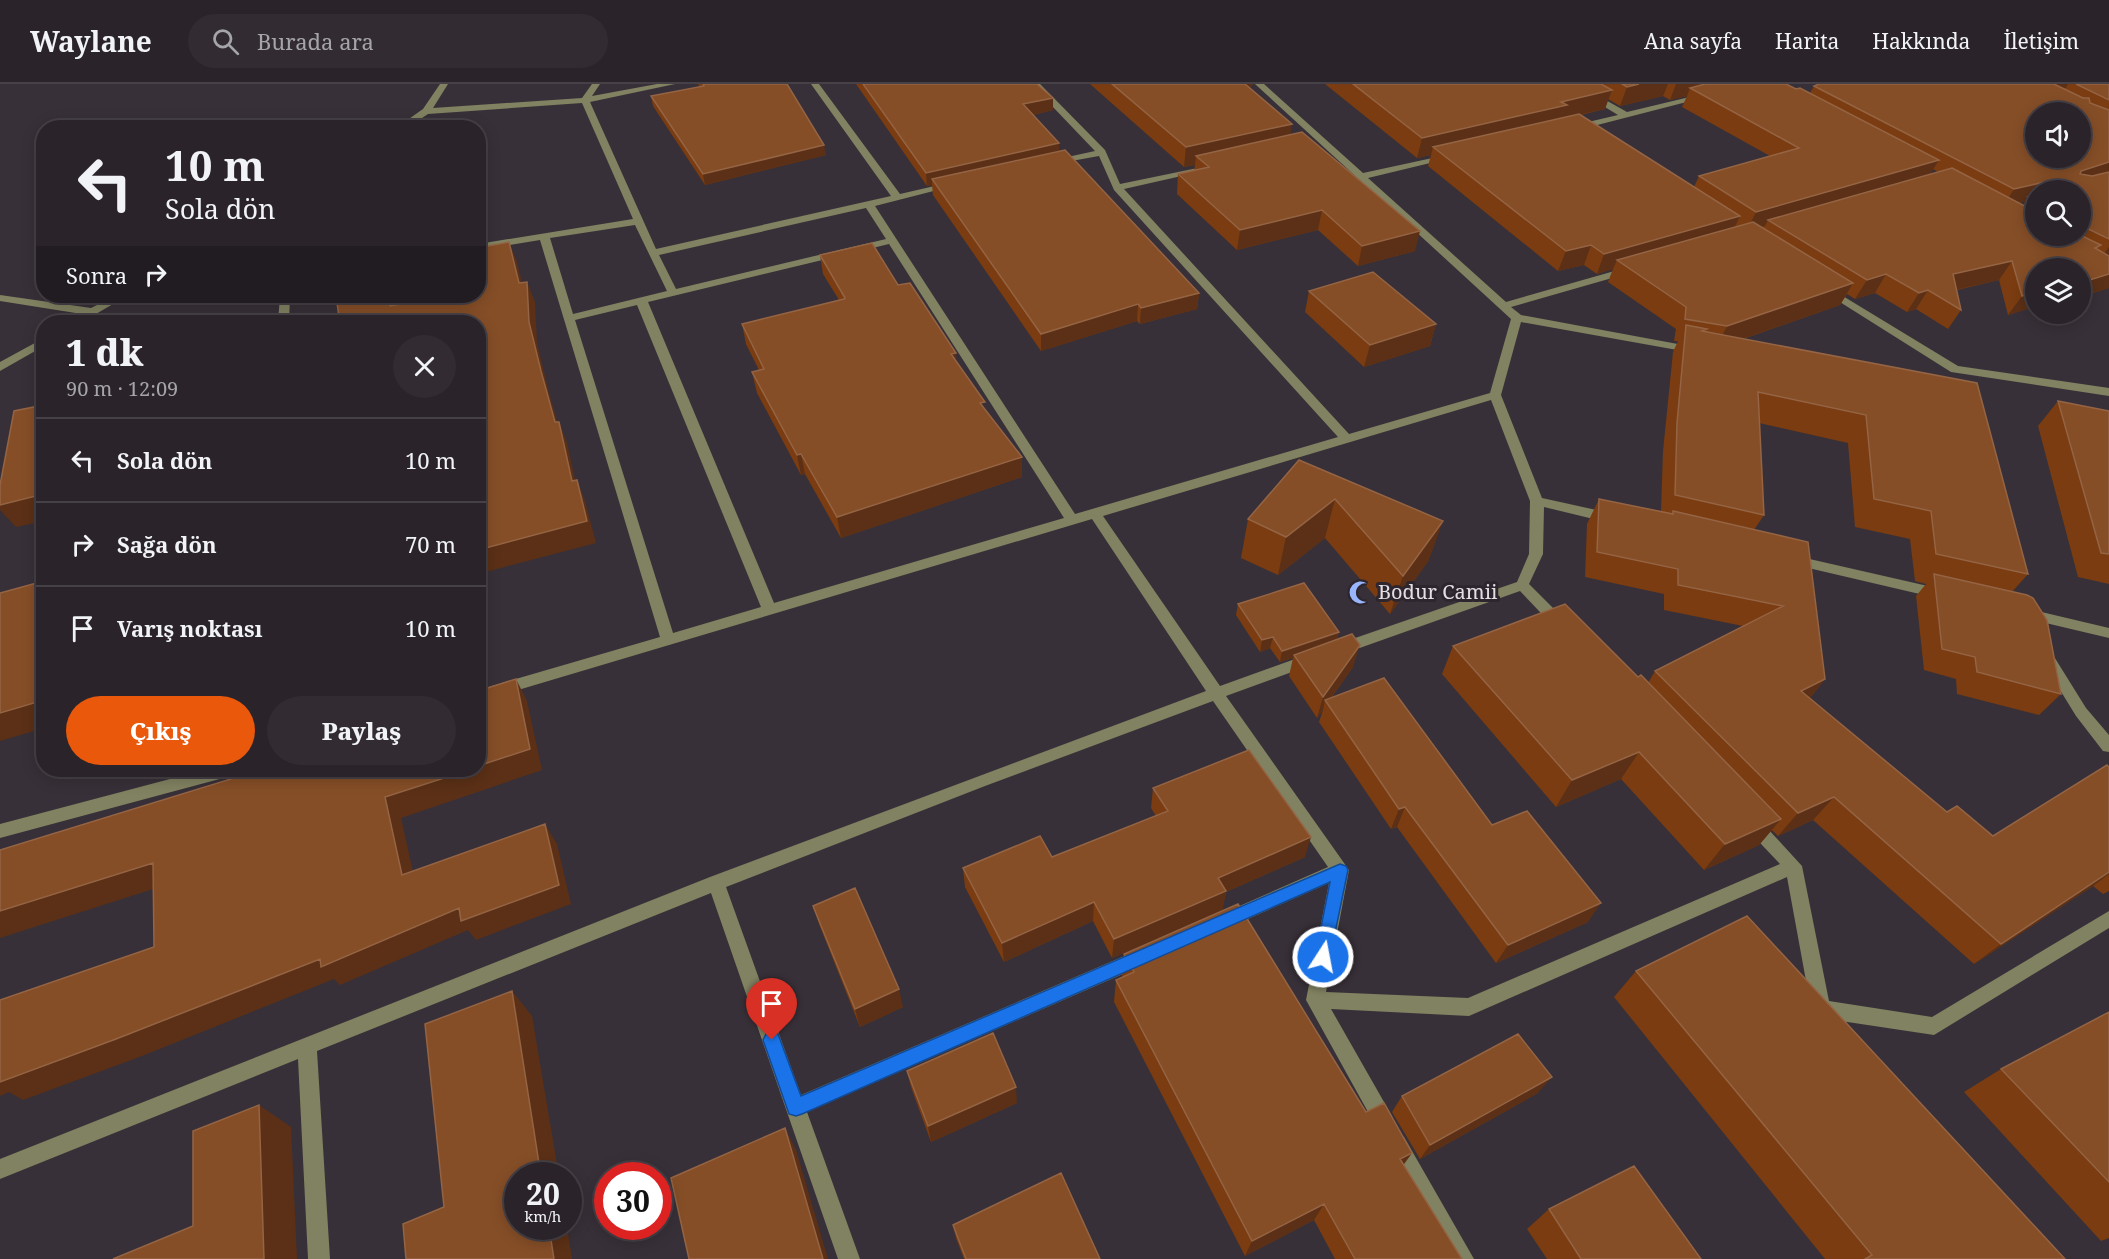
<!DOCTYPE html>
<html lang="tr">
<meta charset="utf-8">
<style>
body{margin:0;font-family:"Noto Serif",serif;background:#322c32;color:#f1f3f6;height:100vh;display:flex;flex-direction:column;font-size:22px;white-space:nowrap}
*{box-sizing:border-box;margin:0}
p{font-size:20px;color:#a5a4a8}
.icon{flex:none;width:33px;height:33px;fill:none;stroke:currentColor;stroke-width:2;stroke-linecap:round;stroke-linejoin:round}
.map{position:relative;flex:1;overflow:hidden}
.details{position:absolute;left:36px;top:231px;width:450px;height:462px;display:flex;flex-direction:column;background:#2a242a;border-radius:24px;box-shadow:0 3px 15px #0003,0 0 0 2px #464147}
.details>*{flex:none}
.top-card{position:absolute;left:36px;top:36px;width:450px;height:183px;border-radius:24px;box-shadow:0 3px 15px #0003,0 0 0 2px #464147;background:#2a242a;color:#f1f3f6;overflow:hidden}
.tools{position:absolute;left:2025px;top:18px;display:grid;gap:12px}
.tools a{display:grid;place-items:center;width:66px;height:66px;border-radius:50%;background:#2a242a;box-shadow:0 3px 15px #0003,0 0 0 2px #464147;font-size:30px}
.speed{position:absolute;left:504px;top:1078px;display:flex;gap:12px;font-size:30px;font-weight:700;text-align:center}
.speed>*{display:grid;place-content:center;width:78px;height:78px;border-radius:50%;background:#2a242a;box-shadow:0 3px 15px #0003,0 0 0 2px #464147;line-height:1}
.speed small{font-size:15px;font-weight:400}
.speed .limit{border:9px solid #d22;background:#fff;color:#111}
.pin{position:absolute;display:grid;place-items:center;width:51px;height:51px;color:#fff;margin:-62px -26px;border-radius:50% 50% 50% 0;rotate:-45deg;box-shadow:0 0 6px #0007}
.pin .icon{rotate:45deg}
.me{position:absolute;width:66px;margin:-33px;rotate:11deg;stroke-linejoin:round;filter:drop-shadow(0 0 4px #0008)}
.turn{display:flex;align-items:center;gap:21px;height:126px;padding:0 30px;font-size:27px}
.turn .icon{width:78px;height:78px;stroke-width:2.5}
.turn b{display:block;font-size:42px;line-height:51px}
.then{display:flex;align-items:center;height:57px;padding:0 30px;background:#0003;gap:12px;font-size:22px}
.round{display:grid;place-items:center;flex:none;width:63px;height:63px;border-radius:32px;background:#322c32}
.head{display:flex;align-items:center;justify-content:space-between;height:102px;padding:0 30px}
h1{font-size:36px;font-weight:800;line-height:45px}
.primary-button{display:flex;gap:12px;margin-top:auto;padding:12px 30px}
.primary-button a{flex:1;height:69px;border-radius:36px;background:#ea580c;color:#fff;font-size:24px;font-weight:800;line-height:69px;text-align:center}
.primary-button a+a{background:#322c32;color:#f1f3f6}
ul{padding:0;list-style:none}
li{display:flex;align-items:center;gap:18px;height:84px;padding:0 30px;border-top:2px solid #464147}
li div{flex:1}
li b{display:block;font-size:22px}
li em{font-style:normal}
header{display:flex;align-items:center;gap:36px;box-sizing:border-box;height:84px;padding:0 30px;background:#2a242a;border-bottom:2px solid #464147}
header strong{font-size:28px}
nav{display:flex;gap:33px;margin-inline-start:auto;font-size:21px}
.search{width:420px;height:54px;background:#322c32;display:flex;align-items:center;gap:15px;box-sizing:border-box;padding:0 21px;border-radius:33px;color:#a5a4a8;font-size:22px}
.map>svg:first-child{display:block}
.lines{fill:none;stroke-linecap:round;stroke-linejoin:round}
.minor{fill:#818261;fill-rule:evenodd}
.wall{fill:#7a3c10;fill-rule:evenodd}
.shaded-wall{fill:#5b3016}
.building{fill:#854e27;stroke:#946444;stroke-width:1.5;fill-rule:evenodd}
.route{fill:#1a73e8;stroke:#114b97;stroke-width:1.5}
.labels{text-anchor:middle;stroke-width:6;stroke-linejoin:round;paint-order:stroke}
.poi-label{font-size:20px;fill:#e4dfe3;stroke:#2e262e;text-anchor:start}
</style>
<header>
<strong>Waylane</strong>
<div class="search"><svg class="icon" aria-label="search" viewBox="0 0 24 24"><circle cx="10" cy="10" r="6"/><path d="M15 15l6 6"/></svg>Burada ara</div>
<nav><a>Ana sayfa</a><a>Harita</a><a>Hakkında</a><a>İletişim</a></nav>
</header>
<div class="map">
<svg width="2109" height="1175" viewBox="0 0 2109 1175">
<rect width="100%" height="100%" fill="#383038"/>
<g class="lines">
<path class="minor" d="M440,0H448L433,24L582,14L592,0H600L592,12L657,0H675L590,18L656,165L891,112L811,0H819L900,110L952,98L957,101L875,122L1075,430L1338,353L1114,106L1099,72L1049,81V77L1095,67L1031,0H1040L1105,66L1120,100L1217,80V84L1124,105L1349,350L1490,309L1511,235L1255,0H1264L1363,89L1451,70V74L1368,94L1506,218L1625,184H1633V188L1511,223L1521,231L1694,263L1700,266L1694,269L1521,238L1501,311L1542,414L1610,429L1617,434L1610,439L1544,423L1543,470L1529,500L1567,538L1569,542L1567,546H1557L1520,507L1340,571L1335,569L1333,565L1335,561L1517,498L1529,470L1530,417L1491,316L1103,432L1220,602L1309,570L1314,572L1316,576L1314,580L1226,612L1349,786L1326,908L1468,914L1780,780L1745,743L1743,738L1745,733L1751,731L1757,733L1802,782L1829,917L1932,933L2109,827V844L1934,951L1821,934L1814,931L1811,924L1787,793L1469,932L1331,925L1392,1032L1395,1039L1392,1046L1385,1049L1378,1046L1306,916L1329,799L1225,845L1219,843L1216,837L1219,831L1328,783L1213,617L985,702L726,803L801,1011L1136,867L1142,865L1148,867L1151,873L1148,879L807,1028L860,1175H838L711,809L317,967L330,1175H308L298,975L0,1095V1075L710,793L1206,607L1092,435L478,618V606L660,553L540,156L478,166V160L633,135L582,19L428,30L407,44H396L423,25ZM866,124L886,155L676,205L659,171ZM635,141L667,207L573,230L550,154ZM889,160L1064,434L774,519L648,218ZM637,221L761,523L673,549L575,236Z
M1567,0H1577L1627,28L1702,10L1706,13L1574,47L1569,44L1571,42L1618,31Z
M1828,203L1958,282L2109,304V312L1951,288L1824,208V204Z
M0,211L91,224L115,212H127L82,238H70L82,230L0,217Z
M280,212H290L289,238H278Z
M44,254V262L0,287V278Z
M1792,471L1941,505L1948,510L1941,515L1787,479L1785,476Z
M2025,524L2109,544V554L2020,533L2018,529Z
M2048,569L2053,571L2086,624L2109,651V668L2103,667L2076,632L2041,575L2043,571Z
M204,686H235L233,691L227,693L0,754V740Z
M1397,1050L1404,1053L1474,1175H1451L1390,1067L1387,1060L1390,1053Z"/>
</g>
<path class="wall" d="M698,0H787L826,71L705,101L653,22L651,12L700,3Z
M856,0H1037L1053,26L1033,31L1059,68L1199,209L1197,225L1140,240L1137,237L1041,267L933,111L932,101L927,102Z
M1090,0H1253L1249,4L1291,51L1415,167L1358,182L1318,146L1237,166L1177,110L1178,90L1194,87L1195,81L1184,83Z
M1325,0H1786L1796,5L1810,9L1814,2L1819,0H2109V204L2080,213L2036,184V227L2030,224L2008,231L1999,196L1957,206L1961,226L1948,245L1916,225L1907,228L1875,209L1855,215L1847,210L1840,221L1743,255L1977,299L2028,490L2012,508L2061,610L2039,631L1957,610L1956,595L1924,586L1916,512L1926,500L1915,497L1910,455L1855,443L1848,359L1759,339L1764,431L1754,446L1825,595L1810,614L1947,728L1993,752L2109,683V807L2103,810L2093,802L1974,880L1813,736L1778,752L1772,746L1759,761L1704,786L1621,695L1556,723L1442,590L1453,562L1638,593L1648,599L1655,587L1743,542L1664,526V510L1585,493L1587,440L1599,415L1661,427L1663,367L1673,268L1678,257H1674L1676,245L1608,198L1613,185L1597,190L1584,181L1558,187L1428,82L1431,71L1417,74ZM1663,12L1670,16L1687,12L1682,23L1770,72L1699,92L1694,103L1581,31L1605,25L1608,15L1620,22ZM1933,85L1938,88L1930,90ZM2036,106H2080V152H2036ZM2026,117L2023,121L2019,119Z
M820,171L898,201L956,278L985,325L1022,393L841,454L805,390L801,391L757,309L752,288L759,286L746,260L742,240L839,216L823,190Z
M1309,207L1436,240L1430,262L1364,283L1305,228Z
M2058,317L2109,327V500L2078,493L2038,342Z
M1299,376L1429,476L1390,530L1325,454L1278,491L1241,474L1248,435Z
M1238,520L1339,548L1337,555L1353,583L1331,614L1492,741L1588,838L1496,879L1397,743L1391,745L1319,638L1323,626L1317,634L1289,592L1293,574L1280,578L1270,564L1260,568L1236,531Z
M1153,704L1305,773L1226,808L1222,827L1112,874L1093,837L1004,878L965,803L963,784L1052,773L1156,732L1151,724Z
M813,822L903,923L860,943L819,840Z
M1124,870L1366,1028L1412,1069L1403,1081L1462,1175H1335L1314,1136L1245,1172L1114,918L1116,896L1122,893Z
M1636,887L2065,1175H1825L1614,913Z
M2109,928V1154L2101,1157L1964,1008L2001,985Z
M907,987L1017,1019L931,1058L911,1003Z
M1538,1009L1420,1075L1392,1028L1402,1012Z
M1549,1125L1701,1175H1547L1527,1145Z
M953,1141L1100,1175H964L956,1154Z"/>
<path class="shaded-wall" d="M1241,0H1253L1239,16Z
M1639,0H1668L1663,12L1620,22L1627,3Z
M1676,0H1736L1690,4L1687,12L1670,16Z
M2052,0H2068L2066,4L2048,7Z
M1612,6L1605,25L1433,63L1431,71L1417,74L1422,54L1561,18Z
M1053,14V26L1024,33L1023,20Z
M1292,40L1289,59L1196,72L1195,81L1184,83L1186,63Z
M1059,59V72L932,95V101L927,102L926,89Z
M824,61L826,71L705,101L703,90Z
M1939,76L1927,95L1768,136L1765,142L1746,148L1756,128Z
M2109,78V90L2069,104L2081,87Z
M2049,97L2043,106H2036V115L2028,113L2026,117L2003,123L2014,105Z
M1322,126L1318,146L1237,166L1240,146Z
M1740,132L1731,151L1617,176L1613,185L1597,190L1604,170Z
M1420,147L1415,167L1358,182L1362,162Z
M509,158L517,178L527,220L519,199Z
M1591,161L1584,181L1558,187L1566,167Z
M2109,163V171L2100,175Z
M2012,177L1999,196L1941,209L1953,190Z
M1886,190L1875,209L1855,215L1867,196Z
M2109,190V204L2080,213V199Z
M527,198L535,218L537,259L549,309L562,354L559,338L567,359L580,418L572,397L541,287L529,238Z
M1853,199L1840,221L1716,264L1727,242Z
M1928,206L1916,225L1907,228L1919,209Z
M2036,207V216L2030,224L2008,231L2022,212Z
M1199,209L1197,225L1140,240L1141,224Z
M388,212H394L399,238L390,222Z
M1138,220L1137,237L1041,267V250Z
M1436,240L1430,262L1364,283L1370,261Z
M956,269L957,289L951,270Z
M801,370L805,390L801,391L797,371Z
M1022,373V393L841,454L837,433Z
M577,396L585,417L596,459L478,490V466Z
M44,410V437L16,443L0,426V421Z
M1335,415L1325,454L1278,491L1286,453Z
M1443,437L1429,476L1390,530L1403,492Z
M1339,548L1336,559L1294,571L1293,574L1280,578L1282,567Z
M1273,553L1270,564L1260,568L1262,556Z
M1360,561L1353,583L1327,619L1325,616L1323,626L1317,634L1323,613Z
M516,595L527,617L542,686L401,734L418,811L402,791L385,713L469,686H478V682Z
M1825,595L1806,619L1801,607Z
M44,616V644L0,657V629Z
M1639,668L1621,695L1556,723L1572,696Z
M1834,713L1813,736L1778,752L1798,729Z
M1405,723L1397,743L1391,745L1399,725Z
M1781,735L1759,761L1704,786L1725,760Z
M545,740L557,760L571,820L476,856L468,846L340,901L334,895L142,972L23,1016L9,1008L0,1012V989Z
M1311,753L1305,773L1226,808L1222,827L1112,874L1114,855L1218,794Z
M153,779L175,798L0,854V827Z
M2109,788V790L2093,802L1974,880L2001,860Z
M1094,818L1093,837L1004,878L1002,859Z
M1601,819L1588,838L1496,879L1508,861Z
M899,905L903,923L860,943L855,925Z
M512,907L532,932L559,1092H541Z
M1552,993L1538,1009L1420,1075L1430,1061Z
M1016,1003L1017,1019L931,1058L928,1042Z
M259,1021L291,1043L297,1175H264Z
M785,1044L796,1066L828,1175H823Z
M1412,1069L1399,1087L1400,1075Z
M1324,1120L1314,1136L1245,1172L1252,1157Z
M549,1143H567L572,1175H554Z"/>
<path class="building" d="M703,0H787L824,61L703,90L651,12L704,2Z
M863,0H1037L1053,14L1023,20L1059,59L926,89Z
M1112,0H1245L1292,40L1186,63Z
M1353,0H1601L1612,6L1561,18L1567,21L1422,54Z
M1622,0H1639L1627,3Z
M1705,0H1786L1796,5L1800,4L1939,76L1756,128L1699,92L1799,64L1690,4Z
M1819,0H2054L2083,14H2089L2090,19L2109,26V78L2081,87L2080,90L2092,92L2109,88V155L2080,141V106H2049V97L2014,105L1814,2ZM2036,28H2080V74H2036Z
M2076,0H2109V16Z
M1579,30L1740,132L1604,170L1591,161L1566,167L1433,63Z
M1302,48L1420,147L1362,162L1322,126L1240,146L1178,90L1209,83L1196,72Z
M1065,66L1199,209L1141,224L1138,220L1041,250L932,95Z
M1952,84L2036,128V152L2080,151L2101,161L2095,164L2109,172V190L2080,199V184H2036V207L2022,212L2012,177L1953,190L1961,226L1928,206L1919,209L1886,190L1867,196L1768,136Z
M2036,111V117L2028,113Z
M1753,138L1853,199L1727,242L1685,235L1686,223L1617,176Z
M509,158L519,199L527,198L529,238L541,287L555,338H559L572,397L577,396L587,437L478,466V238H335V234L339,233L336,212H388L390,222L448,212H478V164Z
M872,159L898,201L910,199L956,269L951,270L985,318L980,319L1022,373L837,433L801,370L797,371L752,288L764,285L742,240L844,215L845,214L820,171Z
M1373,188L1436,240L1370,261L1309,207Z
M1686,241L1707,245L1702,247L1977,299L2028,490L1936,470L1931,427L1874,415L1866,331L1758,308L1764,431L1675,411L1677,339Z
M2058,317L2109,327V470L2101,469Z
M44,321V410L0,421V401L14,327Z
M1299,376L1443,437L1403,492L1335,415L1286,453L1248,435Z
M1599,415L1673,430V427L1808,458L1825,595L1801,607L1947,728L1957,722L1993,752L2107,681L2109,683V788L2001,860L1834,713L1798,729L1655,587L1783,522L1678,501V485L1597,468Z
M1934,490L2027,511L2033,514L2047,536L2061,610L1977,588L1975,573L1942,565Z
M44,497V616L0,629V509Z
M1304,499L1339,548L1282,567L1273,553L1262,556L1238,520Z
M1565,520L1638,593L1641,591L1781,735L1725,760L1639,668L1572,696L1453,562Z
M1352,550L1360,561L1323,613L1294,571Z
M1384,594L1492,741L1527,727L1601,819L1508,861L1405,723L1399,725L1325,616Z
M516,595L530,665L478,682V607Z
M1249,666L1311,753L1218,794L1226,807L1114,855L1094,818L1002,859L963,784L1040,752L1052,773L1168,727L1153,704Z
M260,686H469L385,713L402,791L545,740L559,801L461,837L459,824L321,883L320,875L116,955L0,998V916L154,863L153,779L0,827V766Z
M855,804L899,905L855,925L813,822Z
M1238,820L1366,1028L1384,1019L1412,1069L1400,1075L1462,1175H1355L1324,1120L1252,1157L1116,896L1134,888L1124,870Z
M1747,832L2065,1175H1865L1872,1171L1636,887Z
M512,907L541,1092H518V1143H549L554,1175H406L403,1140L444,1123L425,940Z
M2109,928V1098L2001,985Z
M993,949L1016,1003L928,1042L907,987Z
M1518,950L1552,993L1430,1061L1402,1012Z
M259,1021L264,1175H113L193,1142V1047Z
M785,1044L823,1175H689L671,1094Z
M1634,1082L1701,1175H1581L1549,1125Z
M1061,1089L1100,1175H966L953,1141Z"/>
<path class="route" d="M1340,780L1346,782L1348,786L1329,878L1323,881L1318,878L1315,873L1330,798L802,1030L796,1032L789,1030L763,956L766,950L772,947L778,950L801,1012Z"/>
<defs>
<symbol id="mosque-bare" viewBox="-9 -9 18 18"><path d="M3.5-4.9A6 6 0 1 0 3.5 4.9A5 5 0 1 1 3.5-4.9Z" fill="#98b5fd" stroke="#2e262e" stroke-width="2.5" paint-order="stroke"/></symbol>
</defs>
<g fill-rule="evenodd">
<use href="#mosque-bare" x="1344" y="492" width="33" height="33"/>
</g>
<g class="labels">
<g class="poi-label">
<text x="1378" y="515">Bodur Camii</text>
</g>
</g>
</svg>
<div class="tools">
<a><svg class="icon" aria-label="sound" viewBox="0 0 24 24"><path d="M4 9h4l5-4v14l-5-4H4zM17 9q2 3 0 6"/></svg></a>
<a><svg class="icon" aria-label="search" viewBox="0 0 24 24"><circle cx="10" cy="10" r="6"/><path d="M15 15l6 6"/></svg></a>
<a><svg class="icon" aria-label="layers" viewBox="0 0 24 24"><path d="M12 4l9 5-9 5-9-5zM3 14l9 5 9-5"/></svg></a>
</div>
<div class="speed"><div>20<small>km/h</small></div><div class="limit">30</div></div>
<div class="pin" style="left:772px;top:956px;background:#d93025"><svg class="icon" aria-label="arrive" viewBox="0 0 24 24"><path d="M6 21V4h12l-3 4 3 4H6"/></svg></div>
<svg class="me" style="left:1323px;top:873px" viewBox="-20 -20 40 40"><circle r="17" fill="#1a73e8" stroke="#fff" stroke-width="3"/><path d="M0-11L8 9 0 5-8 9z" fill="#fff"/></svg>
<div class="top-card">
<div class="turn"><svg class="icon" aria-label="left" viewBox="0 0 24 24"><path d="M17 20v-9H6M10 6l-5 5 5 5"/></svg><div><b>10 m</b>Sola dön</div></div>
<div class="then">Sonra<svg class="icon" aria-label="right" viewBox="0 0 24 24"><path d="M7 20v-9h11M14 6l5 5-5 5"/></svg></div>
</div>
<section class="details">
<div class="head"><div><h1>1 dk</h1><p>90 m · 12:09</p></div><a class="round"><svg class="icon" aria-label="close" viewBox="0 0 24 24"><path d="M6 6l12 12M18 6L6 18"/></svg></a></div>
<ul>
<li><svg class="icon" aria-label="left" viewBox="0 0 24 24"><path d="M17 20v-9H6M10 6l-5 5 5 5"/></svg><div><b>Sola dön</b></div><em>10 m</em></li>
<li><svg class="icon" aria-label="right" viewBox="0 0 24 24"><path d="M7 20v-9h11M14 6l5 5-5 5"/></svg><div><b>Sağa dön</b></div><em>70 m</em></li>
<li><svg class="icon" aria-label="arrive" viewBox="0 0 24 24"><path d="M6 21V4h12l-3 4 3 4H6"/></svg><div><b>Varış noktası</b></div><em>10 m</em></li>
</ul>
<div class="primary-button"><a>Çıkış</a><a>Paylaş</a></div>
</section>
</div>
